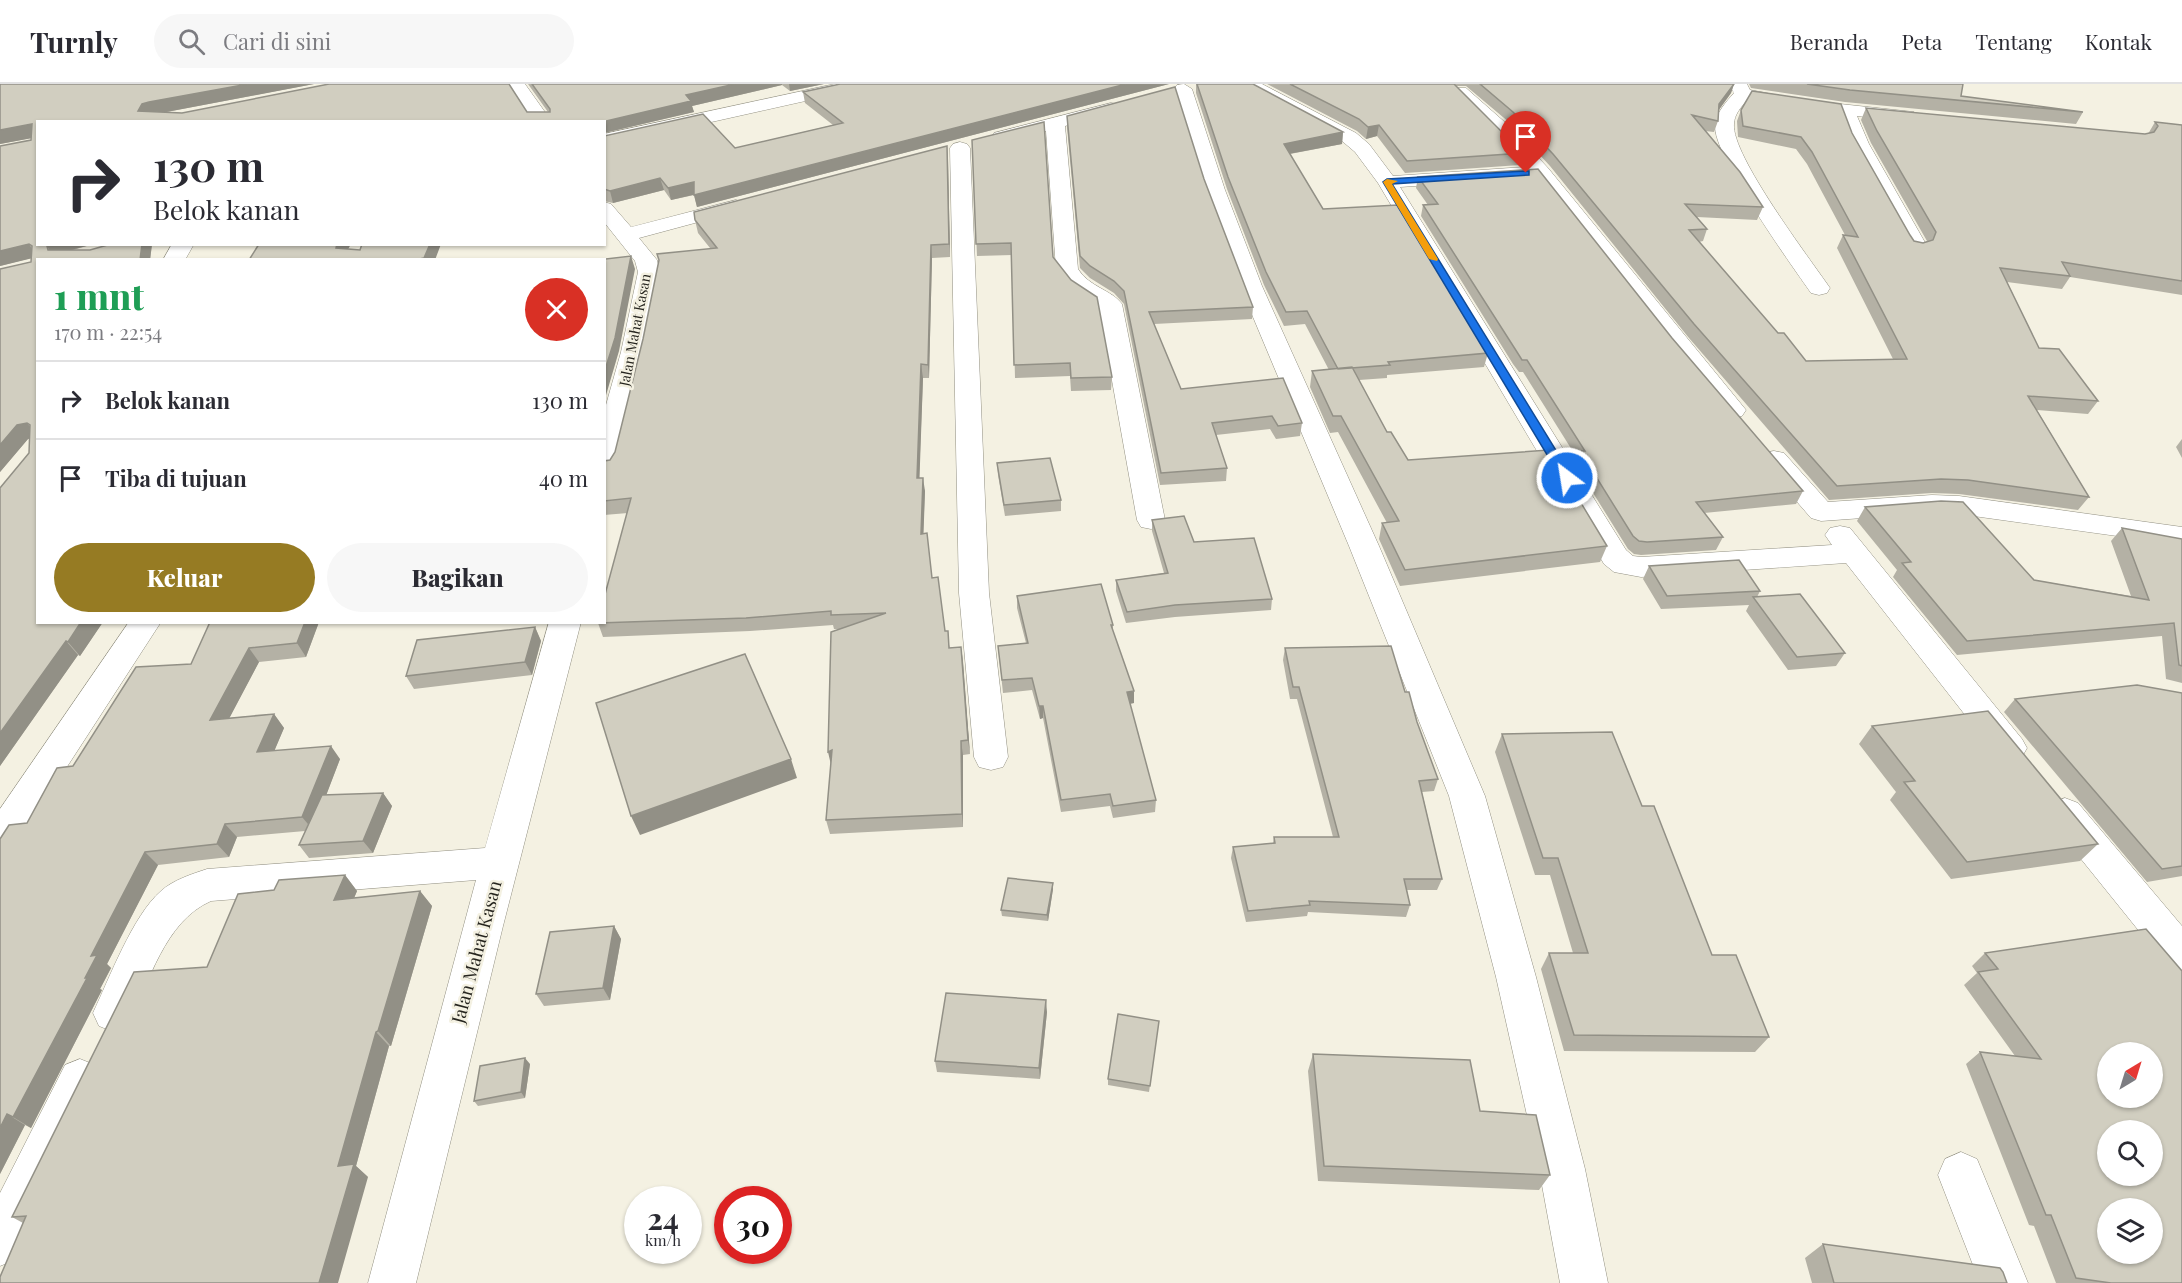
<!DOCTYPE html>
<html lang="id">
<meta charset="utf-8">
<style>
body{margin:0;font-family:"Playfair Display",serif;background:#f7f7f7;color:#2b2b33;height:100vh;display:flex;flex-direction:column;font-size:22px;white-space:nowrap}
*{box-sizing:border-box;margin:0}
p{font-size:20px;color:#7c7c81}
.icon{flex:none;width:33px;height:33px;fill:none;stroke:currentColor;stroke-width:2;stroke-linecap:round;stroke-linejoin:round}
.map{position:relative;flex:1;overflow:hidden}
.panel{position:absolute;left:36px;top:174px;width:570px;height:366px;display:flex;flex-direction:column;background:#fff;border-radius:0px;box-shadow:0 2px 4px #0004}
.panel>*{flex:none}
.top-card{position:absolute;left:36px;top:36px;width:570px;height:126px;border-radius:0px;box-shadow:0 2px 4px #0004;background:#fff;color:#2b2b33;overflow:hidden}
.needle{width:39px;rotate:38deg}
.tools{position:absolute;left:2097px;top:958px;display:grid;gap:12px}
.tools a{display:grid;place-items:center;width:66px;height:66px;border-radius:50%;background:#fff;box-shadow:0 2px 4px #0004;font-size:30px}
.speed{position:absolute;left:624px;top:1102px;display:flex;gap:12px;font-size:30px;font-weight:700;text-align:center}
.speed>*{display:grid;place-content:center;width:78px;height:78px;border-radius:50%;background:#fff;box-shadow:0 2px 4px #0004;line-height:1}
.speed small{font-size:15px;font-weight:400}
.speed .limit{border:9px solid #d22;background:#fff;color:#111}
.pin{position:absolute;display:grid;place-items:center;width:51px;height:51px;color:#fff;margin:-62px -26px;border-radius:50% 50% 50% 0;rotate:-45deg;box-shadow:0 0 6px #0007}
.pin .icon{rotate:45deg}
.me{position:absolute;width:66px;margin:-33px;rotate:329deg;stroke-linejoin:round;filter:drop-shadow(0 0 4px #0008)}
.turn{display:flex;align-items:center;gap:21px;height:126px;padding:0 18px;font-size:27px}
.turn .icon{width:78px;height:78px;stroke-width:2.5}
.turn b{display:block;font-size:42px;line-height:51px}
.round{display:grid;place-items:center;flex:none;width:63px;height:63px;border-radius:32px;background:#f7f7f7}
.head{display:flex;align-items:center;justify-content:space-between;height:102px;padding:0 18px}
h1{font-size:36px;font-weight:800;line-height:45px;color:#1e9e55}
.primary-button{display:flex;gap:12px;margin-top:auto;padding:12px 18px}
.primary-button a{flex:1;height:69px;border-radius:36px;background:#967b23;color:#fff;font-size:24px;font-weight:800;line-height:69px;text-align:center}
.primary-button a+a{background:#f7f7f7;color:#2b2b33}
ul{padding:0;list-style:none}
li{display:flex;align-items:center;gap:18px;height:78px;padding:0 18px;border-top:2px solid #e1e1e2}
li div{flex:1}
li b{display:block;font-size:22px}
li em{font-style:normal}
header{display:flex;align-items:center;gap:36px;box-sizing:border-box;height:84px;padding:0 30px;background:#fff;border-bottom:2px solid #e1e1e2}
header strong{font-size:28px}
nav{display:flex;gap:33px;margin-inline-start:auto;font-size:21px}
.search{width:420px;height:54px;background:#f7f7f7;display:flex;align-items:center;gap:15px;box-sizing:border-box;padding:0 21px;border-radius:33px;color:#7c7c81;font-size:22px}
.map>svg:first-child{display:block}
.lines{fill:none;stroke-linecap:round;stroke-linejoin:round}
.minor-casing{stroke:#929082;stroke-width:1}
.minor{fill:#fff;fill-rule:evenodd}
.wall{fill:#b4b1a5}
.shaded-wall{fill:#929086}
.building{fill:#d1cec0;stroke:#929086;stroke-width:1.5;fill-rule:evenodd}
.route{fill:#1a73e8;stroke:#114b97;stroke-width:1.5}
.slow{fill:#f59e0b}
.labels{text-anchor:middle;stroke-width:5;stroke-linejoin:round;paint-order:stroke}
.far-street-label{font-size:14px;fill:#26251f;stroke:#f4f1e2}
.near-street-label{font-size:18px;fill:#26251f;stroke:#f4f1e2}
</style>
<header>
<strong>Turnly</strong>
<div class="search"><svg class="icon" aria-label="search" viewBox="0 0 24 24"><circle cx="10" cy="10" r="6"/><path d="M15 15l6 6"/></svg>Cari di sini</div>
<nav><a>Beranda</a><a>Peta</a><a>Tentang</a><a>Kontak</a></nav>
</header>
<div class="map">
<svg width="2182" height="1199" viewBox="0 0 2182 1199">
<rect width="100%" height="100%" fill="#f4f1e2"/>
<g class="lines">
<defs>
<path id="minor" d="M507,0H525L552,38H533Z
M835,0H868L865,4L859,5L604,62V50Z
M1184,0L1192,5L1225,106L1262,202L1379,462L1485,712L1536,893L1585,1085L1608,1199H1560L1539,1085L1496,893L1449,712L1349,462L1240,202L1205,106L1174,5L1177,1Z
M1240,0H1262L1356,49L1369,60L1393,92L1525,83L1494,49L1451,8L1454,4H1466L1508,41L1548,84L1746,326L1742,332L1733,334L1724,332L1536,94L1400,103L1626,466L1633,472L1641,473L1832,461L1825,451L1830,444L1840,442L1850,444L2022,655L2027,664L2022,673L2010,677L1998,673L1846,479L1641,493L1614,488L1604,480L1378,99L1355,68L1342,57L1243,4Z
M1729,0H1747L1750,6L1803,16L1914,28L1916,32L1914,36L1907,38L1857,32L1869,60L1927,162L1924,167L1916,169L1908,167L1905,162L1849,60L1837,30L1747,16C1741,23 1734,31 1734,40C1731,71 1810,175 1830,204L1827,209L1819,211L1811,209C1790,179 1713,72 1715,41C1716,29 1726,18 1734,9Z
M1111,19L1117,20L1120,24L1117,28L1065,42L1078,185C1089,203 1112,206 1122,220L1165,436L1161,443L1151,445L1141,443L1137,436L1099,224L1072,206L1056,185L1046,47L1001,59L994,57L991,53L994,49Z
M960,58L967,60L970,64L989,509L1008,673L1003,683L991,686L979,683L974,673L959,509L950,64L953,60Z
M736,116L743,118L746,122L743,126L639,154L657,176L660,188L645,268L618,381L614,387L604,389V328L621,268L638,188L635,177L604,138V118L611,120L631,143Z
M172,160H194L185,176H163Z
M1774,367L1784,369L1828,418L1932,411L1959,412L2182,443V461L1959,430L1932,429L1821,437L1811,434L1760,375L1764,369Z
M129,538H161L13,766L0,770V725Z
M549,538H581L503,842L416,1199H368L476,796L211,817C165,837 148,899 129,942L114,948L99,942L93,929C109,895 133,831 161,807C173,796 192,790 207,785L485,764Z
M2065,714L2078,719L2182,842V889L2168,883L2052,739L2047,729L2052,719Z
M80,975L95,981L102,996L17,1175L0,1182V1109L65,981Z
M1961,1068L1977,1075L2028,1199H1980L1938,1091L1945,1075Z"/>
</defs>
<use href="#minor" class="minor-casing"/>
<use href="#minor" class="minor"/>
</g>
<path class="wall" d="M0,0H314L166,28L182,29L329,0H509L527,28H548L528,0H824L790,7L782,1L692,22L694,28L604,49V38H38V160H94L73,166H90L111,160H152L150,176H38V538H103L80,572L78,571L0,682V404L29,369V354L28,355L0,388V185L31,178V174L0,182V62L31,56V54L0,60Z
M1169,0L697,123L694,111L671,116L664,106L613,119L604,117V52L735,64L833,41L805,19L803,8Z
M1196,0H1253L1343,48L1342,60L1290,70L1323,125L1488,269L1484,283L1387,291V294L1359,296L1387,348L1408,376L1607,462L1600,478L1400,502L1379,455L1382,439H1387L1338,348L1330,349L1310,303L1312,287L1329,286L1305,240L1284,242L1264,201L1227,105L1196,9Z
M1267,0H1734L1731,9L1719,26L1718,37L1714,48L1705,47L1763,123L1757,136L1697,133L1707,145L1703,157L1699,158L1778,249L1806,277L1893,275L1837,164L1843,151H1845L1807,80L1796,65L1738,53L1737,37L1741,26L1852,49L1910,151L1914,157L1923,159L1927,157L1871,59L1861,36L1866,24L2145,50H2148L2155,38L2182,41V211L2070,193L2062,205L2007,198L2039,264L2098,317L2088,330L2037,326L2089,413L2078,426L1959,410L1932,409L1829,416L1689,254L1550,82L1510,39L1466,2H1456L1523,69L1520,81L1405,89L1377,52L1366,55L1357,47Z
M1749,0H1963L1961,12L2083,28L2076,40L1845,18L1751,4Z
M1067,32L1204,95L1253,223L1252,235L1154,240L1181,305L1302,339L1300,352L1276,355L1270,345L1216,351L1227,384L1226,397L1160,401L1124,220L1114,209L1090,194L1080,184L1067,43Z
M972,56L1112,293L1111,306L1071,307L1070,292L1015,294L1012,171L977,172Z
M947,62L950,173L932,174L929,294H923L919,394L925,407L923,450L932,494L945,547L950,564H961L970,670L963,671V743L830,750L826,736L831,680L840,545H834L833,541L750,547L603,553L598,539L628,429L604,431V377L610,376L615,368L710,164L698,149L695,136Z
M1418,93L1672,254L1803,407L1796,420L1704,429L1723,453L1716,466L1641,471L1634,470L1628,465L1575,380L1577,374L1523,288H1519L1513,280L1421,132L1423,121H1428L1416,104Z
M2182,355V374L2176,363Z
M997,379L1061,416V427L1005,432L998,391Z
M1865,423L2034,496L2131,512L2111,457L2122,444L2182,455V599L2166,595L2162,552L1957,571L1893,493L1897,486L1857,437Z
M1152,436L1194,458L1272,515L1271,526L1175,533L1126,539L1116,507V496L1164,489L1152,447Z
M1649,482L1760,507L1757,513L1845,569L1836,582L1788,586L1746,527L1749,521L1661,525L1643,495Z
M1017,512L1113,541V548L1134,619L1130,620L1156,716L1155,728L1113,734L1110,722L1061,728L1043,634L1040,635L1032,606L1003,609L998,562L1026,559L1017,524Z
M210,538H319L306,573L259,578L229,634L274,630L284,644L274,667L340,675L326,711L383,709L392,722L373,769L309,774L299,761L305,747L237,753L229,773L158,781L107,880L111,884L100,905L102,906L31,1044L25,1041L0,1090L27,739L73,682L191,580Z
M535,543L541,557L532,591L414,605L406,592Z
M1285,564L1405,608L1438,695L1434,707L1422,708L1442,795L1437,806H1407L1410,821L1406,833L1308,828L1307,832L1246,838L1231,774L1233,763L1273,759L1274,753H1333L1297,615H1290L1283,576Z
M2182,609V792L2147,798L2004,628L2015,615Z
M1872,642L2098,760L2080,777L1951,795L1890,716L1896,708L1859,660Z
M1502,650L1642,722L1712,871L1769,953L1755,968L1564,967L1541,885L1549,869H1573L1550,791H1535L1495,668Z
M345,791L357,807L354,814L420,807L432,822L391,962H389L356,1082L368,1093L23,1139L12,1133L207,883L274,806Z
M1053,805L1048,837L1002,832L1001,826Z
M614,842L621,855L610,916L544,922L536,910Z
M2146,845L2182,1199H2056L2034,1142L2029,1141L1966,980L1980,968L2015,972L1964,901L1977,889L1972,882L1985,869Z
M1047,928L1040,995L937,988L935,977Z
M1159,937L1149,1008L1108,1001V995Z
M1313,970L1480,1027L1550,1091L1539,1106L1318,1097L1308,987Z
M530,980L525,1014L478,1022L474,1017Z
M1823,1160L2007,1199H1812L1805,1174Z"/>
<path class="shaded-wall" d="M248,0H314L156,30L138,27L142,20L149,18Z
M735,0H782V1L692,22L694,28L604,49V38H602L686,11Z
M789,0H824L790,7Z
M1126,0H1169L697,123L694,111Z
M1734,0L1731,9L1715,31L1719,20Z
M32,40L38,53L0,60V46Z
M1379,41L1377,52L1366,55L1368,43Z
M1343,48L1342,60L1283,71L1284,60Z
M947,62L948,74L950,173L949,160Z
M660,94L664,106L613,119L610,107Z
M694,98L697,110L671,116L668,104Z
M29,160L37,173L0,182V167Z
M48,160H94L59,169L55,175L47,162Z
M142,160H152L150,176H140Z
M337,160H351L342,176L336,164Z
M430,160H441L435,176H424V174Z
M931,161L932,174L929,294L928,281Z
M631,172L635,185L619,267L604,318V289Z
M921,280L923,294L919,408L917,394Z
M27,339L38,353L28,355L0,388V361L17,341Z
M923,394L925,407L923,464L921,450Z
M81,538H103L80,572L68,558Z
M305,538H319L306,573L297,559Z
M535,543L541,557L532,591L525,578Z
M66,557L78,571L0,682V649Z
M961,563L963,577L970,670L968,656Z
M249,564L259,578L221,650L210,636Z
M1134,607V619L1127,620V608Z
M1039,622H1043V634L1040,635Z
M274,630L284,644L268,682L257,668Z
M961,657L963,671V743L962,730Z
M331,662L340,675L313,746L302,733Z
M832,666L831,681L828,668Z
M791,675L797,694L640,751L631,732Z
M383,709L392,722L373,769L363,757Z
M225,740L237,753L229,773L217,760Z
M145,768L158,781L107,880L111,884L100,905L102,906L31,1044L13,1033L85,894L91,872Z
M345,791L357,807L347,831L334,816Z
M1053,799V805L1048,837L1047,831Z
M420,807L432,822L391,962L378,947Z
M614,842L621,855L610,916L603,904Z
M1046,916L1047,928L1040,995L1039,984Z
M376,948L389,962L356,1082L368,1093L338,1199H319L338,1082Z
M525,974L530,980L525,1014L521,1008Z
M7,1030L25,1041L0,1090V1044Z"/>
<path class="building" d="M0,0H248L149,18L142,20L138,27L182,29L329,0H509L527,28H550V25L532,0H735L686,11L691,17L602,38H38V160H48L47,162L48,166H90L111,160H142L140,176H38V538H81L68,558L66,557L0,649V404L29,369L30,341L27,339L17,341L0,361V185L31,178L32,162L29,160L0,167V62L31,56L32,40L0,46Z
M840,0H1126L694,111V98L668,104L660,94L610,107L604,105V52L703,30L735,64L843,39L803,8Z
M1197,0H1253L1343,48L1284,60L1323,125L1398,121L1488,269L1388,278L1390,281L1338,285L1307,227L1286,228L1266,188L1228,93Z
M1290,0H1454L1523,69L1407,77L1379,41L1368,43L1359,35Z
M1480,0H1734L1719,20L1718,37L1692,31L1740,88L1763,123L1685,120L1707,145L1689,146L1778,249H1784L1806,277L1907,275L1843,151L1858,153L1812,68L1801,53L1743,42L1741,26L1752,7L1841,20L1852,49L1910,151L1914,157L1923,159L1933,156L1936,148L1877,47L1866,24L2145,50L2154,48L2158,42L2155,38L2182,41V197L2062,178L2070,192L2000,184L2039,264L2059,265L2098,317L2028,312L2089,413L1968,396L1941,395L1837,402L1694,240L1553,70L1513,28Z
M1807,0H1963L1961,12L2083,28L1850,6Z
M1175,3L1204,95L1253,223L1149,228L1181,305L1283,294L1302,339L1278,342L1272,332L1212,339L1227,384L1161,389L1124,207L1114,197L1090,182L1080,172L1067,32Z
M1044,38L1053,173L1071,196L1097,213L1112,293L1071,294L1070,279L1014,281L1011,159L976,160L972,56Z
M947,62L949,160L931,161L928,281L921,280L917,394H923L921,450L927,449L932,494L938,493L945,547H948L949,564L961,563L968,656L961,657L962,730L826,736L832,666L828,668L831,548L886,529L831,531V527L746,534L598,539V538H604V514L631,414L604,417V377L610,376L615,368L643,255L659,176L657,170L717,164L695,136L694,128Z
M1538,85L1672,254L1803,407L1696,418L1723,453L1647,458L1639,457L1633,452L1580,367H1585L1527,276H1522L1517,268L1423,121L1438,120L1418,93Z
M259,160H337L336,164L360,166L362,160H430L424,174L419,175V176H249Z
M631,172L615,254L604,289V176H597Z
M1352,283L1387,348H1391L1408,376L1549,366L1607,462L1405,486L1382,439L1399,437L1341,332H1333L1312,287Z
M1050,374L1061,416L1004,421L997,379Z
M1941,417L1963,418L2034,496L2149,516L2122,444L2182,455V582L2179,581L2174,539L1967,557L1902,479L1911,478L1865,423Z
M1184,432L1194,458L1254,454L1272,515L1175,521L1127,528L1116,496L1168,489L1152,436Z
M1739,476L1760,507L1667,512L1649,482Z
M1101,500L1113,541H1111L1134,607L1127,608L1156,716L1113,722L1110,710L1061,716L1043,622H1039L1032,594L1002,596L998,562L1028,559L1017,512Z
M1800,510L1845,569L1797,573L1753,513Z
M210,538H305L297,559L249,564L210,636L274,630L257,668L331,662L302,733L225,740L217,760L145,768L91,872L97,871L85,894H87L13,1033L7,1030L0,1044V755L9,741L27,739L57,684L73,682L136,583L191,580Z
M535,543L525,578L406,592L417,556Z
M1391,562L1405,608H1409L1417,638L1438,695L1419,697L1442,795H1404L1410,821L1309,817L1310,821L1248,827L1233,763L1275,759L1274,753H1339L1299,603H1293L1285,564Z
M745,570L791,675L631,732L596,619Z
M2137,601L2182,609V782L2162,785L2015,615Z
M1988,627L2098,760L1967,778L1904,698L1915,697L1872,642Z
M1612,648L1642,722H1654L1712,871H1736L1769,953L1574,951L1549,869H1588L1558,774H1543L1502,650Z
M383,709L363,757L299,761L322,711Z
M345,791L334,816L420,807L378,947L376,948L338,1082L354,1080L319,1199H0V1193L26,1132L12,1133L134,888L207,883L238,810L274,806L279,796Z
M1008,794L1053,799L1047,831L1001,826Z
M614,842L603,904L536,910L550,848Z
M2146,845L2182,887V1199H2111L2076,1194L2051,1131H2046L1980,968L2041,975L1978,888L1998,885L1985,869ZM2108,969H2152V1014H2108ZM2108,1047H2152V1092H2108ZM2108,1125H2152V1170H2108Z
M946,909L1046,916L1039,984L935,977Z
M1118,930L1159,937L1150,1002L1108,995Z
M1313,970L1470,976L1480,1027L1536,1031L1550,1091L1324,1082Z
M525,974L521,1008L474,1017L480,982Z
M1823,1160L2000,1184L2003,1188L2007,1199H1834Z"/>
<path class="route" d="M1526,87H1529V91L1392,100L1573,394L1567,397L1561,394L1383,98L1387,95Z"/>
<path class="slow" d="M1387,95L1398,97L1392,100L1438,175L1437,177L1429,175L1383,98Z"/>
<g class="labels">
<g class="far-street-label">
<text transform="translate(635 246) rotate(-79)" y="5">Jalan Mahat Kasan</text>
</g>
<g class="near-street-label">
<text transform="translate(477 868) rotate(-75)" y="6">Jalan Mahat Kasan</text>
</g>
</g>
</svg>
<div class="tools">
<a><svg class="needle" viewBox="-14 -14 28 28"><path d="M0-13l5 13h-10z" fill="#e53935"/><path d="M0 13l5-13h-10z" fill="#7c7c81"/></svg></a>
<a><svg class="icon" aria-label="search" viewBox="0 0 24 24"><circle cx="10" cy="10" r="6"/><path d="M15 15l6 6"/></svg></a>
<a><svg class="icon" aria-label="layers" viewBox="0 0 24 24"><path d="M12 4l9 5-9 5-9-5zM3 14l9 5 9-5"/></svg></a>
</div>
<div class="speed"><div>24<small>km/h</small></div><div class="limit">30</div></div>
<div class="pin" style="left:1526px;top:89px;background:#d93025"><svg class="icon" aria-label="arrive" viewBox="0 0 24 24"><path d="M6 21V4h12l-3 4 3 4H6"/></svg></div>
<svg class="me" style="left:1567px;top:394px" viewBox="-20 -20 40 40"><circle r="17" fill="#1a73e8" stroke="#fff" stroke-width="3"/><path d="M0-11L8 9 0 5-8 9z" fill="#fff"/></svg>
<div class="top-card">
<div class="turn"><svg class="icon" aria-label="right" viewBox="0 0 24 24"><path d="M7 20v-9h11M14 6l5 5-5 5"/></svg><div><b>130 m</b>Belok kanan</div></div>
</div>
<section class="panel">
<div class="head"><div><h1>1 mnt</h1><p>170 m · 22:54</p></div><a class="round" style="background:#d93025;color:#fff"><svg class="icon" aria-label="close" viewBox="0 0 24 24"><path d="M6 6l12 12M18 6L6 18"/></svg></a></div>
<ul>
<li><svg class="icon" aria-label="right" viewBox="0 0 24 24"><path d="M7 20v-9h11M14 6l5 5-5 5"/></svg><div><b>Belok kanan</b></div><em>130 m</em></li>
<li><svg class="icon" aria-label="arrive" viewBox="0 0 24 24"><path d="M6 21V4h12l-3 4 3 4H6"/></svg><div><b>Tiba di tujuan</b></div><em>40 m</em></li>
</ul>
<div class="primary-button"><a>Keluar</a><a>Bagikan</a></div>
</section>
</div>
